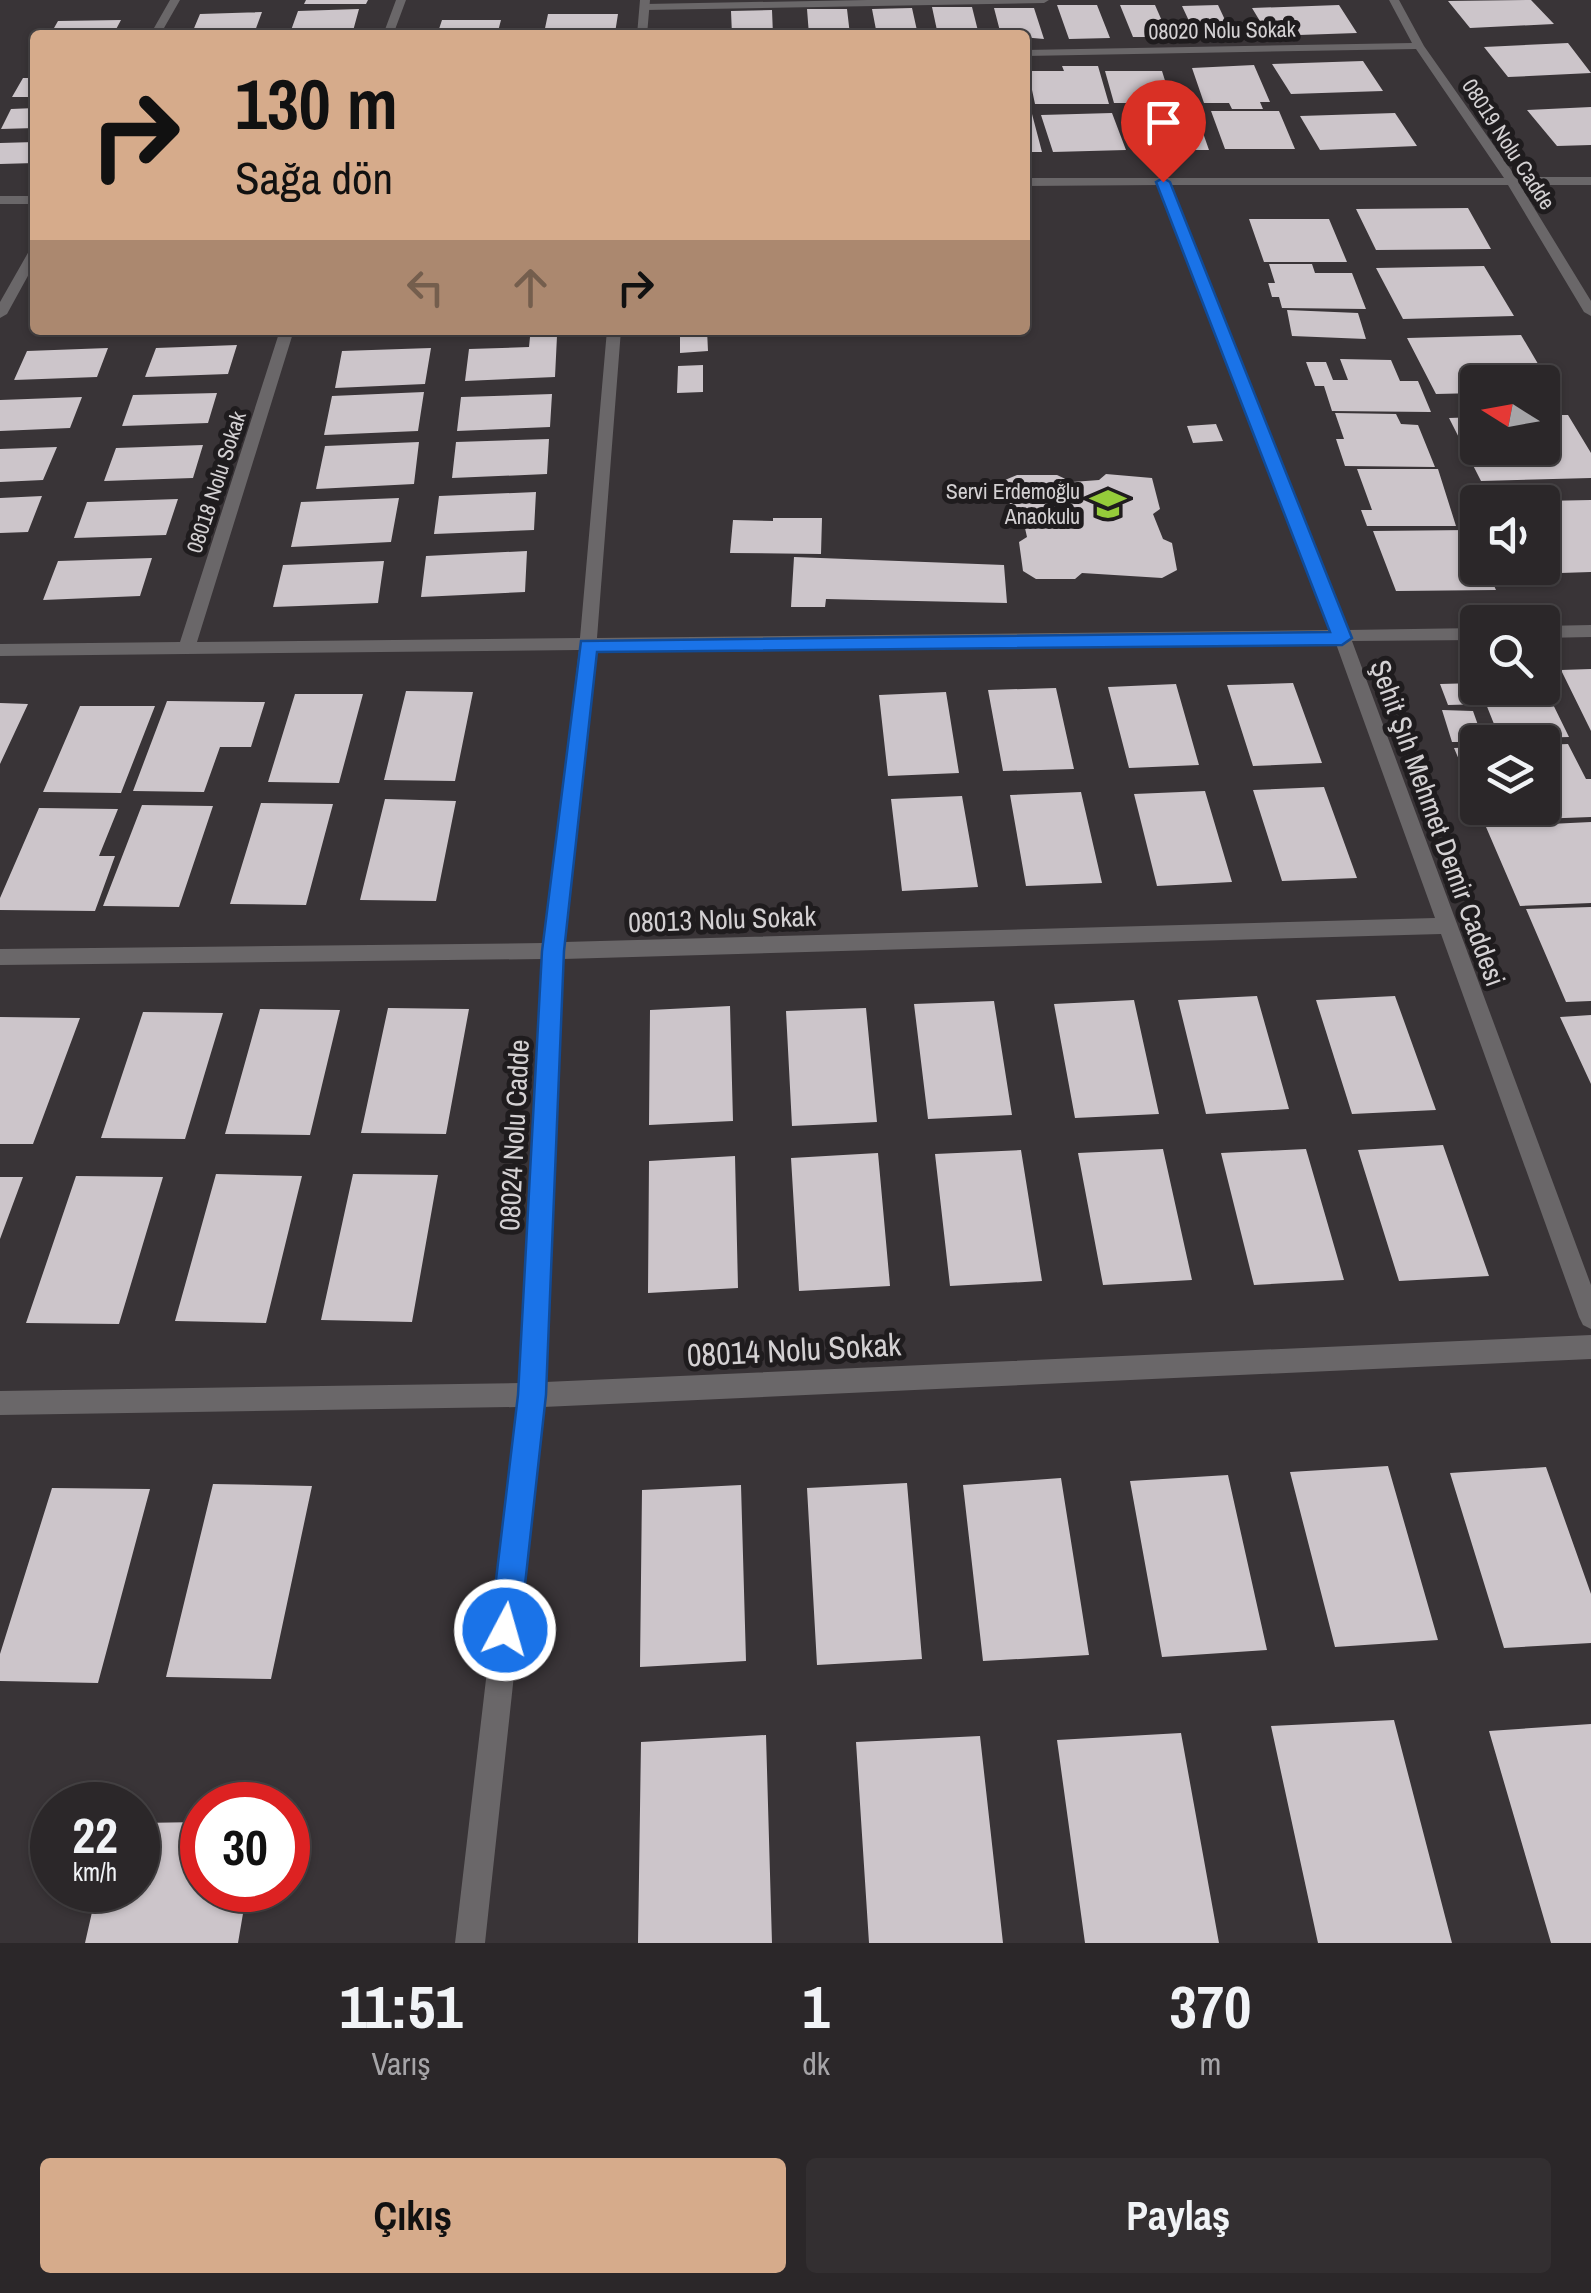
<!DOCTYPE html>
<html lang="tr">
<meta charset="utf-8">
<style>
body{margin:0;font-family:"Archivo Narrow",sans-serif;background:#332f31;color:#f1f3f6;height:100vh;display:flex;flex-direction:column;font-size:38px;white-space:nowrap}
*{box-sizing:border-box;margin:0}
p{font-size:32px;color:#a6a5a8}
.icon{flex:none;width:55px;height:55px;fill:none;stroke:currentColor;stroke-width:2;stroke-linecap:round;stroke-linejoin:round}
.map{position:relative;height:1943px;overflow:hidden}
.sheet{display:flex;flex-direction:column;background:#2b2729;flex:1}
.sheet>*{flex:none}
.banner{position:absolute;left:30px;top:30px;width:1000px;height:305px;border-radius:10px;box-shadow:0 2px 8px #0004,0 0 0 2px #474446;background:#d6ab8b;color:#111;overflow:hidden}
.needle{width:65px;rotate:281deg}
.buttons{position:absolute;left:1460px;top:365px;display:grid;gap:20px}
.buttons a{display:grid;place-items:center;width:100px;height:100px;border-radius:10px;background:#2b2729;box-shadow:0 2px 8px #0004,0 0 0 2px #474446;font-size:50px}
.speed{position:absolute;left:30px;top:1782px;display:flex;gap:20px;font-size:50px;font-weight:700;text-align:center}
.speed>*{display:grid;place-content:center;width:130px;height:130px;border-radius:50%;background:#2b2729;box-shadow:0 2px 8px #0004,0 0 0 2px #474446;line-height:1}
.speed small{font-size:25px;font-weight:400}
.speed .limit{border:15px solid #d22;background:#fff;color:#111}
.pin{position:absolute;display:grid;place-items:center;width:85px;height:85px;color:#fff;margin:-102px -42px;border-radius:50% 50% 50% 0;rotate:-45deg;box-shadow:0 0 10px #0007}
.pin .icon{rotate:45deg}
.me{position:absolute;width:110px;margin:-55px;rotate:6deg;stroke-linejoin:round;filter:drop-shadow(0 0 8px #0008)}
.turn{display:flex;align-items:center;gap:35px;height:210px;padding:0 40px;font-size:45px}
.turn .icon{width:130px;height:130px;stroke-width:2.5}
.turn b{display:block;font-size:70px;line-height:85px}
.lanes{display:flex;align-items:center;height:95px;padding:0 40px;background:#0003;justify-content:center;gap:50px;direction:ltr}
.lanes .off{opacity:.35}
.eta{display:flex;justify-content:space-evenly;align-items:center;height:170px;text-align:center}
.eta b{font-size:60px;font-weight:700;line-height:70px}
.button{display:flex;gap:20px;margin-top:auto;padding:20px 40px}
.button a{flex:1;height:115px;border-radius:10px;background:#d6ab8b;color:#111;font-size:40px;font-weight:700;line-height:115px;text-align:center}
.button a+a{background:#332f31;color:#f1f3f6}
.map>svg:first-child{display:block}
.building{fill:#ccc5ca}
.lines{fill:none;stroke-linecap:round;stroke-linejoin:round}
.service{fill:#6a6769;fill-rule:evenodd}
.minor{fill:#6a6769;fill-rule:evenodd}
.route{fill:#1a73e8;stroke:#114b97;stroke-width:2.5}
.labels{text-anchor:middle;stroke-width:10;stroke-linejoin:round;paint-order:stroke}
.far-street-label{font-size:22px;fill:#d4d1d3;stroke:#1f1c1e}
.far-poi-label{font-size:22px;fill:#d4d1d3;stroke:#1f1c1e;text-anchor:end}
.street-label{font-size:28px;fill:#d4d1d3;stroke:#1f1c1e}
.near-street-label{font-size:32px;fill:#d4d1d3;stroke:#1f1c1e}
</style>
<div class="map">
<svg width="1591" height="1943" viewBox="0 0 1591 1943">
<rect width="100%" height="100%" fill="#393437"/>
<path class="building" d="M306,0H368L366,4H304Z
M1531,0L1554,24L1470,28L1448,1Z
M1057,5H1097L1110,38L1069,39Z
M1120,5H1155L1169,37H1133Z
M1218,5L1233,37L1197,38L1182,6Z
M1339,5L1357,33L1269,36L1252,8Z
M932,7H972L979,35H938Z
M912,8L918,35H877L872,9Z
M994,8H1034L1044,39L1001,35Z
M359,9L353,31L290,33L298,11Z
M807,9H847L850,35H809Z
M772,10L773,35H732L731,11Z
M262,12L255,31L192,33L200,14Z
M548,14H618L615,33H544Z
M121,20L113,35H50L58,21Z
M442,20H501L497,35H437Z
M1568,43L1591,73L1508,77L1484,47Z
M1363,61L1383,91L1291,94L1272,64Z
M1254,65L1270,102H1260L1263,109H1232L1229,103H1204L1192,68Z
M1062,66H1098L1109,104H1035L1028,71H1064Z
M1105,71H1162L1172,103H1114Z
M23,78H35V97H12Z
M1591,107V145L1557,146L1527,110Z
M35,108V128L1,129L11,109Z
M1211,111H1279L1295,149H1225Z
M1112,113L1126,150L1053,152L1041,115Z
M1124,113H1196L1209,150H1134Z
M1395,113L1417,146L1320,150L1300,116Z
M1025,114H1032L1042,152H1025Z
M35,142V163L0,164V143Z
M1468,208L1491,249L1376,250L1356,209Z
M1249,219H1329L1347,262H1264Z
M1269,264H1312L1315,273H1352L1366,309L1282,308L1279,297H1272L1268,283H1275Z
M1484,266L1514,316L1403,319L1376,268Z
M1287,310L1358,313L1366,339L1292,336Z
M351,330H419V333L350,336Z
M707,330L708,351L680,353V331Z
M1521,335L1554,391H1542V382H1478V393L1436,394L1407,338Z
M557,336L555,377L465,381L469,349L529,347L530,337Z
M237,345L228,374L145,377L156,348Z
M108,348L97,377L14,380L27,351Z
M431,348L425,384L335,388L342,351Z
M1340,359L1391,360L1400,381H1418L1431,412L1332,411L1324,386H1315L1306,362H1326L1333,380H1348Z
M703,365V392L677,393L678,366Z
M424,392L418,431L324,435L332,396Z
M217,393L208,423L122,426L133,395Z
M552,394L550,427L457,431L461,397Z
M82,397L70,428L0,431V400Z
M1335,413L1396,414L1401,424L1418,425L1435,467L1345,466L1336,439H1344Z
M1542,415H1568L1591,453V478L1481,481L1449,418L1478,417V448H1542Z
M1216,424L1223,441L1193,443L1187,426Z
M549,439L547,474L452,478L456,442Z
M419,442L414,484L316,489L325,446Z
M203,445L193,478L104,481L116,448Z
M57,447L43,480L0,482V449Z
M1357,469H1438L1456,526H1367L1361,510H1372Z
M1106,474L1152,478L1160,509L1153,514L1163,539L1172,543L1177,570L1162,578L1082,573L1075,579H1036L1023,571L1019,542L1027,537L1022,515L1011,511L1005,480L1017,475H1057L1072,482L1099,480Z
M536,492L534,530L434,534L439,496Z
M42,496L28,532L0,533V498Z
M399,498L391,542L291,547L301,502Z
M178,499L166,535L74,538L87,502Z
M1591,500V572L1530,574L1527,568H1542V501Z
M773,518H822L821,554L730,553L733,520L773,521Z
M1469,530L1478,549V568H1486L1496,590L1396,591L1373,531Z
M527,551L525,592L421,597L426,556Z
M794,557L1004,565L1007,603L826,599L825,607H791Z
M152,558L140,596L43,600L58,561Z
M384,561L378,603L273,607L283,565Z
M1591,669V731L1561,670Z
M1293,683L1322,763L1253,766L1227,685Z
M1478,683V688H1545L1569,737L1500,739L1486,704L1448,705L1440,684Z
M1176,684L1199,765L1129,768L1108,687Z
M1056,688L1074,769L1003,771L988,690Z
M406,691L473,692L455,781L384,780Z
M946,692L959,773L888,776L879,695Z
M295,694H363L339,783L268,782Z
M167,701L265,702L251,747H220L204,792L133,791Z
M0,703L28,704L0,764Z
M80,706H155L121,793L43,792Z
M1442,710L1473,711L1484,742H1452Z
M1568,744L1586,779H1591V817L1485,821L1479,808H1542V745Z
M1478,747V804L1454,748Z
M1324,787L1357,878L1282,881L1253,790Z
M1205,791L1232,882L1157,886L1134,794Z
M1081,792L1102,883L1026,886L1010,795Z
M962,796L978,887L902,891L891,799Z
M385,799L456,801L436,901L360,900Z
M261,803L333,804L306,905L230,904Z
M142,805L213,806L179,907L103,906Z
M39,808L118,809L99,856H115L95,911L0,910V898Z
M1591,822V903L1520,906L1486,827Z
M1591,907V1001L1566,1002L1526,909Z
M1257,996L1289,1109L1206,1114L1178,1000Z
M1395,996L1436,1110L1352,1114L1316,1000Z
M1134,1000L1159,1114L1075,1118L1054,1004Z
M994,1001L1012,1115L928,1119L914,1004Z
M730,1006L733,1121L649,1125L650,1010Z
M388,1008L469,1009L446,1134L361,1133Z
M866,1008L877,1122L792,1126L786,1011Z
M260,1009L340,1010L310,1135L225,1134Z
M143,1012L223,1013L185,1139L101,1138Z
M1591,1015V1084L1560,1017Z
M0,1017L80,1018L33,1144H0Z
M1443,1145L1489,1276L1399,1281L1358,1150Z
M1163,1149L1192,1280L1103,1285L1078,1153Z
M1306,1149L1344,1280L1254,1285L1221,1153Z
M1021,1150L1042,1281L950,1286L935,1154Z
M878,1153L890,1286L799,1291L791,1158Z
M735,1156L738,1288L648,1293L649,1161Z
M216,1174L302,1176L266,1323L175,1321Z
M353,1174L438,1175L412,1322L321,1320Z
M76,1176L163,1177L119,1324L26,1323Z
M0,1177H23L0,1239Z
M1388,1466L1438,1640L1335,1647L1290,1472Z
M1546,1467L1591,1594V1643L1504,1648L1450,1473Z
M1228,1475L1267,1650L1162,1657L1130,1481Z
M1061,1478L1089,1655L983,1661L963,1485Z
M907,1483L922,1659L817,1665L807,1488Z
M213,1484L312,1486L271,1679L166,1677Z
M741,1485L746,1661L640,1667L642,1490Z
M52,1488L150,1489L98,1683L0,1681V1654Z
M1394,1720L1452,1943H1318L1271,1726Z
M1591,1724V1943H1551L1489,1731Z
M1181,1733L1219,1943H1085L1057,1740Z
M766,1735L772,1943H638L641,1742Z
M980,1736L1003,1943H869L856,1742Z
M202,1822V1890H247L238,1943H85L97,1890H138V1823Z"/>
<g class="lines">
<path class="service" d="M867,0H1049L1044,3L645,10L640,7L645,4Z"/>
<path class="minor" d="M170,0H180L160,35H150Z
M396,0H406L393,35H383Z
M640,0H650L647,35H637Z
M1389,0H1399L1424,46L1516,177H1591V185H1520L1591,301V316L1584,312L1508,185H1170L1347,630L1478,628V640L1352,641L1591,1285V1329L1583,1325L1579,1317L1441,934L563,959L545,1382L1591,1335V1359L543,1407L485,1943H455L518,1407L0,1415V1391L521,1383L543,959L0,965V949L544,943L579,650L0,656V644L180,642L280,330H294L197,642L580,638L607,330H621L597,638L1330,630L1158,185L1025,186V178H1504L1416,49L1025,56V50L1412,43ZM1335,641L1435,918L564,942L596,649Z
M0,196H35V204H0Z
M35,247V263L7,314L0,318V302L29,251Z
M1591,625V637L1542,638V626Z"/>
</g>
<path class="route" d="M1163,178L1170,182L1352,638L1342,645L597,652L564,951L546,1395L520,1630L516,1640L505,1645L495,1640L490,1630L518,1395L542,951L581,641L1330,632L1156,182Z"/>
<defs>
<symbol id="school-bare" viewBox="-9 -9 18 18"><path d="M0-5L7-2L0 1L-7-2ZM-4 1L0 2.5L4 1V4Q0 6-4 4Z" fill="#95cc3a" stroke="#1f1c1e" stroke-width="2.5" paint-order="stroke"/></symbol>
</defs>
<g fill-rule="evenodd">
<use href="#school-bare" x="1083" y="479" width="50" height="50"/>
</g>
<g class="labels">
<g class="far-street-label">
<text transform="translate(1222 30) rotate(-1)" y="8">08020 Nolu Sokak</text>
<text transform="translate(1509 144) rotate(57)" y="8">08019 Nolu Cadde</text>
<text transform="translate(216 482) rotate(-72)" y="8">08018 Nolu Sokak</text>
</g>
<g class="far-poi-label">
<text x="1080" y="499">Servi Erdemoğlu<tspan x="1080" dy="25">Anaokulu</tspan></text>
</g>
<g class="street-label">
<text transform="translate(1438 823) rotate(70)" y="10">Şehit Şıh Mehmet Demir Caddesi</text>
<text transform="translate(722 919) rotate(-2)" y="10">08013 Nolu Sokak</text>
<text transform="translate(514 1135) rotate(-87)" y="10">08024 Nolu Cadde</text>
</g>
<g class="near-street-label">
<text transform="translate(794 1350) rotate(-3)" y="11">08014 Nolu Sokak</text>
</g>
</g>
</svg>
<div class="buttons">
<a><svg class="needle" viewBox="-14 -14 28 28"><path d="M0-13l5 13h-10z" fill="#e53935"/><path d="M0 13l5-13h-10z" fill="#a6a5a8"/></svg></a>
<a><svg class="icon" aria-label="sound" viewBox="0 0 24 24"><path d="M4 9h4l5-4v14l-5-4H4zM17 9q2 3 0 6"/></svg></a>
<a><svg class="icon" aria-label="search" viewBox="0 0 24 24"><circle cx="10" cy="10" r="6"/><path d="M15 15l6 6"/></svg></a>
<a><svg class="icon" aria-label="layers" viewBox="0 0 24 24"><path d="M12 4l9 5-9 5-9-5zM3 14l9 5 9-5"/></svg></a>
</div>
<div class="speed"><div>22<small>km/h</small></div><div class="limit">30</div></div>
<div class="pin" style="left:1163px;top:182px;background:#d93025"><svg class="icon" aria-label="arrive" viewBox="0 0 24 24"><path d="M6 21V4h12l-3 4 3 4H6"/></svg></div>
<svg class="me" style="left:505px;top:1630px" viewBox="-20 -20 40 40"><circle r="17" fill="#1a73e8" stroke="#fff" stroke-width="3"/><path d="M0-11L8 9 0 5-8 9z" fill="#fff"/></svg>
<div class="banner">
<div class="turn"><svg class="icon" aria-label="right" viewBox="0 0 24 24"><path d="M7 20v-9h11M14 6l5 5-5 5"/></svg><div><b>130 m</b>Sağa dön</div></div>
<div class="lanes"><svg class="icon off" aria-label="left" viewBox="0 0 24 24"><path d="M17 20v-9H6M10 6l-5 5 5 5"/></svg><svg class="icon off" aria-label="ahead" viewBox="0 0 24 24"><path d="M12 20V5M6 11l6-6 6 6"/></svg><svg class="icon" aria-label="right" viewBox="0 0 24 24"><path d="M7 20v-9h11M14 6l5 5-5 5"/></svg></div>
</div>
</div>
<section class="sheet">
<div class="eta">
<div><b>11:51</b><p>Varış</p></div>
<div><b>1</b><p>dk</p></div>
<div><b>370</b><p>m</p></div>
</div>
<div class="button"><a>Çıkış</a><a>Paylaş</a></div>
</section>
